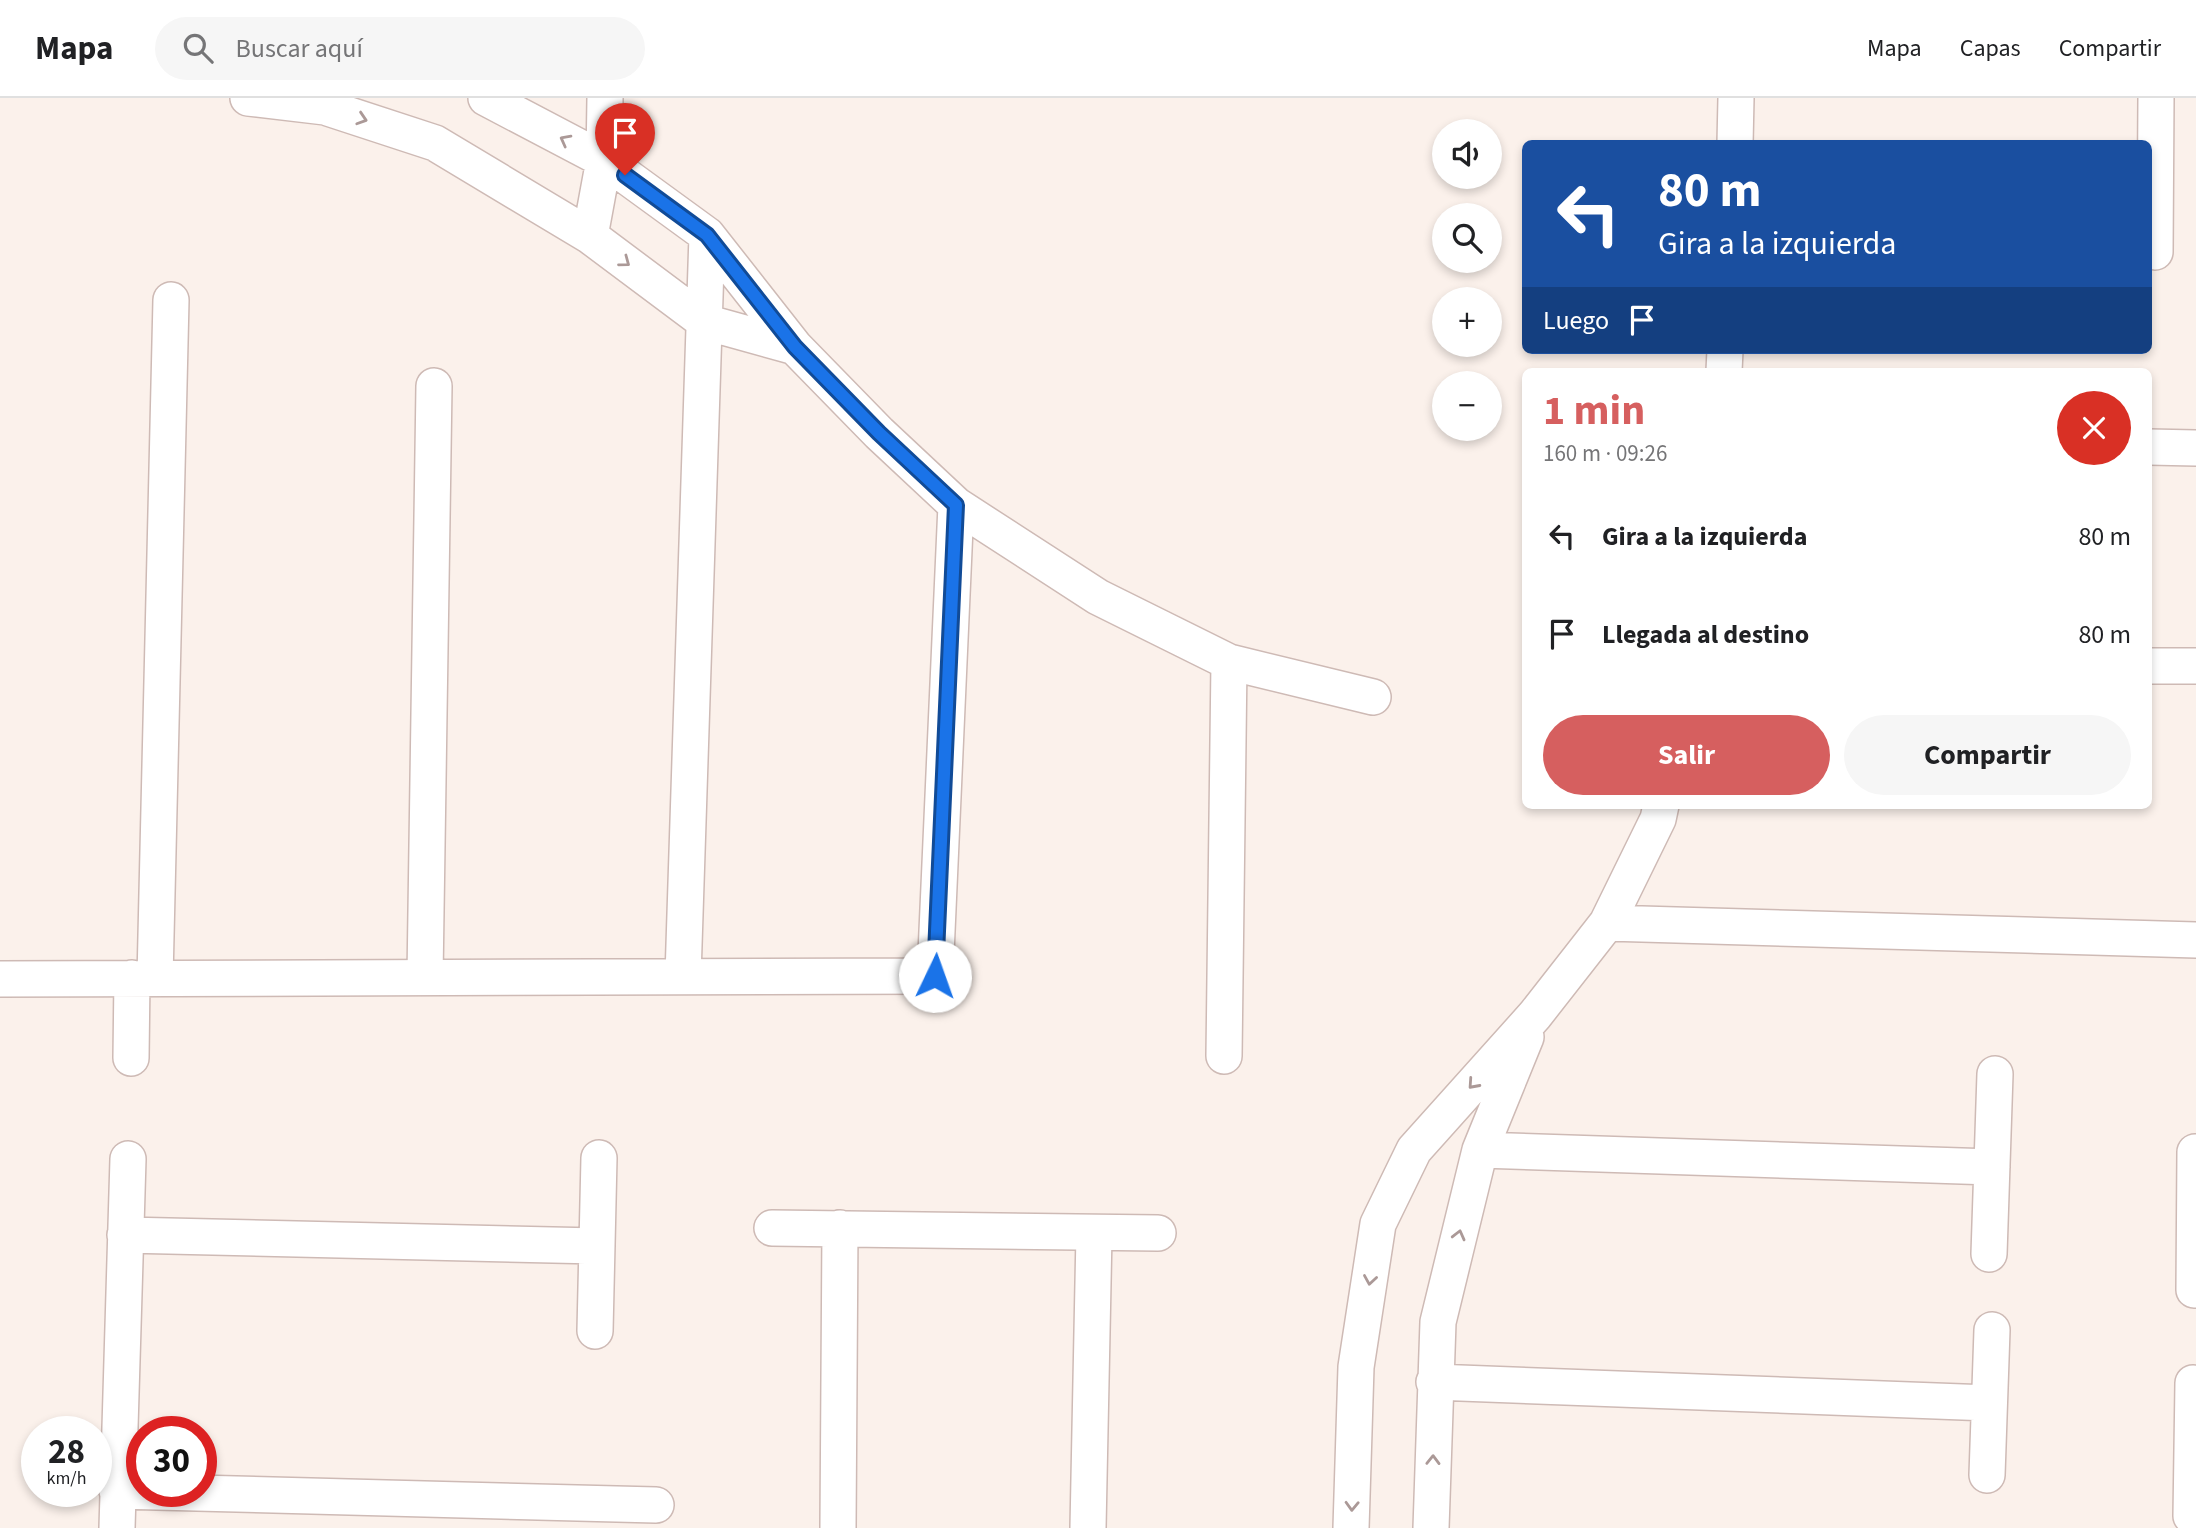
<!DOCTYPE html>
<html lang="es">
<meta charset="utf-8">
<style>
body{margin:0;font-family:"Source Sans 3",sans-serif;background:#f6f6f6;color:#202124;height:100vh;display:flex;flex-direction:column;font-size:26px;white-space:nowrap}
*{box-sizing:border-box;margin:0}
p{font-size:23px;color:#757577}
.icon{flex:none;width:38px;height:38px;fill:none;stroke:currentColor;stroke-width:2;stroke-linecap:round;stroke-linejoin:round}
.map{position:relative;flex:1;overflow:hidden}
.details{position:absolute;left:1522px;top:270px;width:630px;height:441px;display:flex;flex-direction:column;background:#fff;border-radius:10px;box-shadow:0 4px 10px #0003}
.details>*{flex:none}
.guide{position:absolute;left:1522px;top:42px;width:630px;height:214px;border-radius:10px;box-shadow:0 4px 10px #0003;background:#1a4fa0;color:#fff;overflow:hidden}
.fabs{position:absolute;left:1432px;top:21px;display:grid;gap:14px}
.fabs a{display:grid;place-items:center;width:70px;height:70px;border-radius:50%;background:#fff;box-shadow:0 4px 10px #0003;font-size:35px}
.speed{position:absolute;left:21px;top:1318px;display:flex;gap:14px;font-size:35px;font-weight:700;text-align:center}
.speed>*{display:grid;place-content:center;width:91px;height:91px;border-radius:50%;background:#fff;box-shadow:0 4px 10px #0003;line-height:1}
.speed small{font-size:18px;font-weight:400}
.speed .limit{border:10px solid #d22;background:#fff;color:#111}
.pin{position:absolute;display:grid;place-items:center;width:60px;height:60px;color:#fff;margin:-72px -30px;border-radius:50% 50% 50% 0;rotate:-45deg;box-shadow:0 0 7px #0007}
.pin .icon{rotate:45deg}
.me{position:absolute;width:77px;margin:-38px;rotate:3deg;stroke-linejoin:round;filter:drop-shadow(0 0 5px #0008)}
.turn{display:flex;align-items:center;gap:24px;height:147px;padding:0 21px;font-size:32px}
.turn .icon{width:91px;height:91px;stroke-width:2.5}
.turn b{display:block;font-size:49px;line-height:60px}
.then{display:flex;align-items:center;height:66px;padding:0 21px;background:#0003;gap:14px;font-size:26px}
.round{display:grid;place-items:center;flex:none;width:74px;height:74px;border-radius:37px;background:#f6f6f6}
.overview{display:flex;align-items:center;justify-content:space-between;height:119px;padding:0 21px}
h1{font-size:42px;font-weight:700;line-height:52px;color:#d65f5f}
.cta{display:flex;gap:14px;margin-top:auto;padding:14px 21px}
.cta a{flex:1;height:80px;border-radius:42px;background:#d65f5f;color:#fff;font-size:28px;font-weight:700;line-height:80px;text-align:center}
.cta a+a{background:#f6f6f6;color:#202124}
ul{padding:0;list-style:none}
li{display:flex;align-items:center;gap:21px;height:98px;padding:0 21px}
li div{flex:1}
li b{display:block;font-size:26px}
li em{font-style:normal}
header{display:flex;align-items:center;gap:42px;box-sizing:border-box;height:98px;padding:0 35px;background:#fff;border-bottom:2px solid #e0e0e0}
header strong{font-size:33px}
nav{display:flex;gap:38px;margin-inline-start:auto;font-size:24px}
.search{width:490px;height:63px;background:#f6f6f6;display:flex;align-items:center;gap:18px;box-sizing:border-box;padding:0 24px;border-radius:38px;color:#757577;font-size:26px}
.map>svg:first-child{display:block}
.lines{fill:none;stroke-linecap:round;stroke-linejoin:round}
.street-casing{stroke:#cebab5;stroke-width:38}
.street{stroke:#fff;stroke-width:35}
.oneway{stroke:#ab9997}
.route-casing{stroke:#114b97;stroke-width:18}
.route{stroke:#1a73e8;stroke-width:12}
</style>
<header>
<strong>Mapa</strong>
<div class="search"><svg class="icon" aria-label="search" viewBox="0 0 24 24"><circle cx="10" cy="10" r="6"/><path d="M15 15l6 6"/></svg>Buscar aquí</div>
<nav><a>Mapa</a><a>Capas</a><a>Compartir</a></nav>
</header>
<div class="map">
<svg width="2196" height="1430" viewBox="0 0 2196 1430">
<rect width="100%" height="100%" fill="#fbf1eb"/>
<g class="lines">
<defs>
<path id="street" d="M248,0L325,9L435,45L590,138L705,224L795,249
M486,0L604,62L707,137L795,249L879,335L956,407L1098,499L1229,564L1373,599
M1735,46L1736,0
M590,138L604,62L605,0
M2155,154L2156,0
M1724,273L1725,252
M2149,349L2196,350
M2149,568H2196
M1607,825L2196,842
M683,878L707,137
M425,879L434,288
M155,880L171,202
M0,881L935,878L956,407
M1224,958L1229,564
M131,960L132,880
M1480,1052L1992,1069
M772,1130L1158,1135
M125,1137L597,1148
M1989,1156L1995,976
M2194,1192L2195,1054
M595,1233L599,1060
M1434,1284L1989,1305
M1987,1377L1992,1232
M117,1393L656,1407
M2191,1418L2193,1285
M117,1430L128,1061
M838,1430L840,1130
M1088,1430L1094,1136
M1351,1430L1356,1269L1378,1126L1414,1052L1535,917L1607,825L1658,721L1661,707
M1431,1430L1438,1224L1480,1052L1526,939"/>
</defs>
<use href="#street" class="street-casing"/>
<use href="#street" class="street"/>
</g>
<defs><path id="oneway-chevron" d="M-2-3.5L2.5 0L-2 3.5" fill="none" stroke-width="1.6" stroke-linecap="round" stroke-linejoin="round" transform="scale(1.75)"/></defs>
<g class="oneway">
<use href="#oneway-chevron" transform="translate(362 21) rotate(18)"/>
<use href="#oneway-chevron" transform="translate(565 42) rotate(-152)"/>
<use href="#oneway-chevron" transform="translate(625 164) rotate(37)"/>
<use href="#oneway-chevron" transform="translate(1473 986) rotate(132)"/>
<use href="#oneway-chevron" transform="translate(1459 1137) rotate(-76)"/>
<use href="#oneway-chevron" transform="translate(1370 1182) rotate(99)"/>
<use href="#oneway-chevron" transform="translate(1433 1362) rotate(-89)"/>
<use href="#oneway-chevron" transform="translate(1352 1408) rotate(92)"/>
</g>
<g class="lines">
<defs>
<path id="route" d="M625,77L707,137L795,249L879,335L956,407L935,878"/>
</defs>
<use href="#route" class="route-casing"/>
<use href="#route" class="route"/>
</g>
</svg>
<div class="fabs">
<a><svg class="icon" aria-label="sound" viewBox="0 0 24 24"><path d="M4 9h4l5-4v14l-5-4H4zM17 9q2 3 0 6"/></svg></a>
<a><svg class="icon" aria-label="search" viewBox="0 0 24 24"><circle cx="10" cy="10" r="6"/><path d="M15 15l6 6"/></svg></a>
<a>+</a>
<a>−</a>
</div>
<div class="speed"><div>28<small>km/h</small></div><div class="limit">30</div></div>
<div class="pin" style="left:625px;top:77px;background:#d93025"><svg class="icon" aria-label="arrive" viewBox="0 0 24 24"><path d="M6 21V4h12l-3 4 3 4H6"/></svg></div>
<svg class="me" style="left:935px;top:878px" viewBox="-20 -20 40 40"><circle r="19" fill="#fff"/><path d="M0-13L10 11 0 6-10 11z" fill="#1a73e8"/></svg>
<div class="guide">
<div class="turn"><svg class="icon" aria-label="left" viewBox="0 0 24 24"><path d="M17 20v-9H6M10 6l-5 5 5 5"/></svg><div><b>80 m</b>Gira a la izquierda</div></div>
<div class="then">Luego<svg class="icon" aria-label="arrive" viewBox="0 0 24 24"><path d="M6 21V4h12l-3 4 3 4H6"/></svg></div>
</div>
<section class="details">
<div class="overview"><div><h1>1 min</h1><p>160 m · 09:26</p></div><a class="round" style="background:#d93025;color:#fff"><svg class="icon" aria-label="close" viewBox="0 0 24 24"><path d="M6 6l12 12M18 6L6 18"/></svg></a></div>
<ul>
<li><svg class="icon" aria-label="left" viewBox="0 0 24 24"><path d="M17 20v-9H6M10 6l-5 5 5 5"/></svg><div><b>Gira a la izquierda</b></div><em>80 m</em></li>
<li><svg class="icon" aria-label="arrive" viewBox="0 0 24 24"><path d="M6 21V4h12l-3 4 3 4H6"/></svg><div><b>Llegada al destino</b></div><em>80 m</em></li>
</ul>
<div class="cta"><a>Salir</a><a>Compartir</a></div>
</section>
</div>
